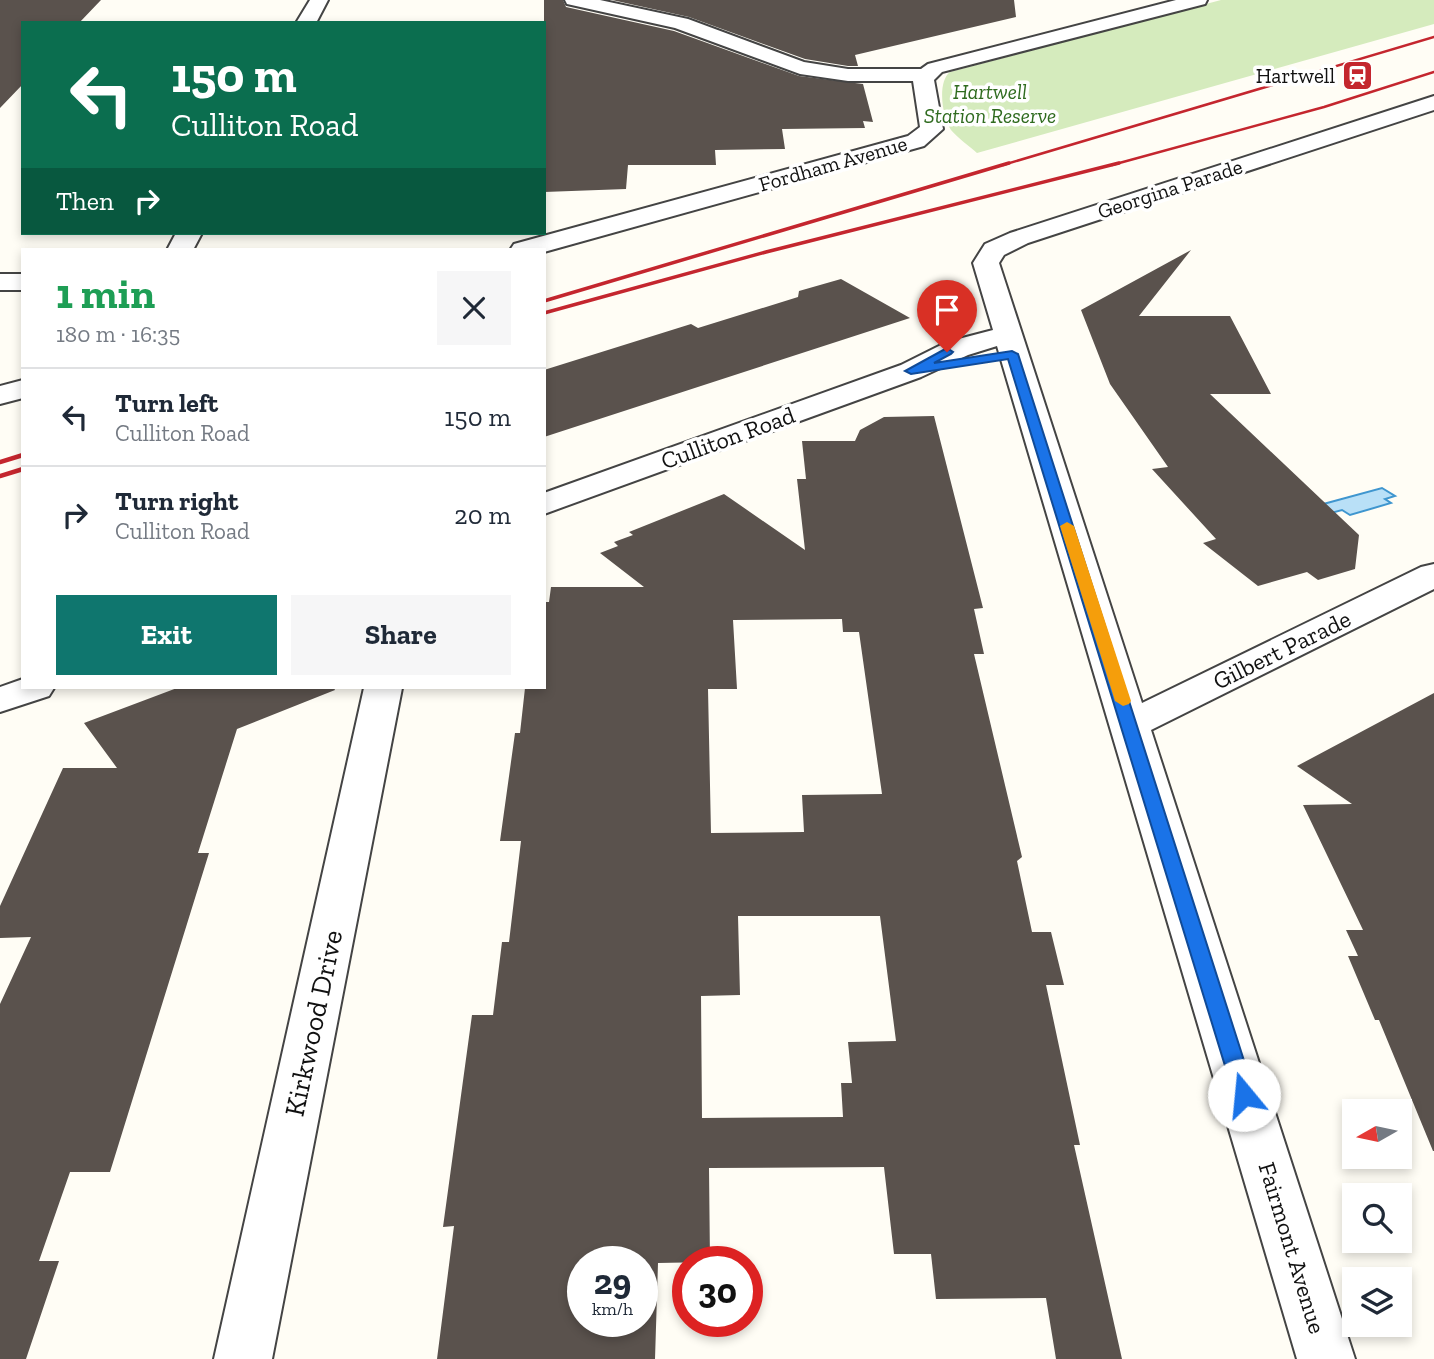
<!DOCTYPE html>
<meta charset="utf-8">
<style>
body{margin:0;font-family:"Zilla Slab",serif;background:#f6f6f7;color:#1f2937;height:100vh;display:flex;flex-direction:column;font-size:26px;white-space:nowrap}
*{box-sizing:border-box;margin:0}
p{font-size:23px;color:#747a83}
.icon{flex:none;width:38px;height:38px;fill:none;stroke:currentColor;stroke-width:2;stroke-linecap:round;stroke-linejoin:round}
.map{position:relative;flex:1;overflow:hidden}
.panel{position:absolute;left:21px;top:248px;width:525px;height:441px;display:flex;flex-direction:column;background:#fff;border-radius:0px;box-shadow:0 4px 10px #0003}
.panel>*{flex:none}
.banner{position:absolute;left:21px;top:21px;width:525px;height:214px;border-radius:0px;box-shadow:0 4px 10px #0003;background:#0b6e4f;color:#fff;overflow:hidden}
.needle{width:46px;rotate:261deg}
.fabs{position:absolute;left:1342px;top:1099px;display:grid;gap:14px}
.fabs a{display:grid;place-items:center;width:70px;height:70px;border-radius:0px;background:#fff;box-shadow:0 4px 10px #0003;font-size:35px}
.speed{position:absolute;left:567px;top:1246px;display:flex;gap:14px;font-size:35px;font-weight:700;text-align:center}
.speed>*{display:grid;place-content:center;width:91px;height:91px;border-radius:50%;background:#fff;box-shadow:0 4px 10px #0003;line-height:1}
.speed small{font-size:18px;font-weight:400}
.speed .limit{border:10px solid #d22;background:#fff;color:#111}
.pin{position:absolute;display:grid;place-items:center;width:60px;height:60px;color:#fff;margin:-72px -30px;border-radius:50% 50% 50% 0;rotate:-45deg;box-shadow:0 0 7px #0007}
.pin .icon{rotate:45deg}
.me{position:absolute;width:77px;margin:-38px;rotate:343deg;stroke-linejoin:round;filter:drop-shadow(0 0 5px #0008)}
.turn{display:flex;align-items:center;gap:24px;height:147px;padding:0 35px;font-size:32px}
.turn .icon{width:91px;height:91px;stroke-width:2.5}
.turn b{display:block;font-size:49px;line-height:60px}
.then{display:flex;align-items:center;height:66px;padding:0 35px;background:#0003;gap:14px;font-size:26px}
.round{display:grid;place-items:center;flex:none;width:74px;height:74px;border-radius:0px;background:#f6f6f7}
.head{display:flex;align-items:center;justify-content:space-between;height:119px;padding:0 35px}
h1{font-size:42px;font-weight:700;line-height:52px;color:#1e9e55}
.cta{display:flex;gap:14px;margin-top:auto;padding:14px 35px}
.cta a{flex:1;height:80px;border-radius:0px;background:#0f766e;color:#fff;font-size:28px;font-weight:700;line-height:80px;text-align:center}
.cta a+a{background:#f6f6f7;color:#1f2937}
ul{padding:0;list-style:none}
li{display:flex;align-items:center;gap:21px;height:98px;padding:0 35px;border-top:2px solid #e0e1e3}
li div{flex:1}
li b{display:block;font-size:26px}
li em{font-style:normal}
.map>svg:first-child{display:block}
.green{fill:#d5ebbd}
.water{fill:#b9e0f7;stroke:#3f96cf;stroke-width:2}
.building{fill:#5a524d;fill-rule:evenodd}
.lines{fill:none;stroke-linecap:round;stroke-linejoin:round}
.minor-casing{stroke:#444;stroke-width:4}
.minor{fill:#fff;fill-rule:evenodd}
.rail-far2{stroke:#c4262e;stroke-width:2.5}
.rail-far1{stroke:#c4262e;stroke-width:3.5}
.rail{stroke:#c4262e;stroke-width:4.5}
.route{fill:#1a73e8;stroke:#114b97;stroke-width:2}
.slow{fill:#f59e0b}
.labels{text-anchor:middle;stroke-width:7;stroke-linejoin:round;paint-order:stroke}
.far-poi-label{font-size:21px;fill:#111;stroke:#fff;text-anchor:end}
.far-park-label{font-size:21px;font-style:italic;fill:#2f6b1f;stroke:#fff}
.far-street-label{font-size:21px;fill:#111;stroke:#fff}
.street-label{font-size:24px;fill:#111;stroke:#fff}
.near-street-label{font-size:28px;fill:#111;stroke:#fff}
</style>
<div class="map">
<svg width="1434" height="1359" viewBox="0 0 1434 1359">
<rect width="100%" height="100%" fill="#fffdf5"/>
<path class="green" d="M1221,0H1434V24L977,153C969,146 958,138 951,130C942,117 937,82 950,72Z"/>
<path class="water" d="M1382,488L1395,496L1385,499L1391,503L1350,515L1342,510L1316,517L1305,509Z"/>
<path class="building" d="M0,0H101L79,23H23V84L0,108Z
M544,0H563L566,7L674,31L799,76L863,84L873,122L863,121L865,128L782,129L785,149L715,150L716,165H628L626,189L544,192Z
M612,0H1014L1016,17L855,55L858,66H848L805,59L689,17Z
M1191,250L1139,316H1230L1271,394H1210L1359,535L1355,569L1318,580L1307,572L1258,586L1203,543L1216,539L1152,469L1168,467L1110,384L1081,310Z
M841,279L910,318L544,437V370L691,324L698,328L798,297L799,291Z
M934,416L983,608L974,609L984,654H974L1022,857L1017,861L1032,932H1051L1064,985H1046L1080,1145H1074L1122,1359H1056L1046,1298L936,1299L931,1254H894L884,1167L709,1168L710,1262L658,1263L655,1359H437L454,1226L443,1227L472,1015H493L502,942H509L521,841H500L515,733H520L525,688H544V602H549L551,587H644L600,553L618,546L614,542L633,535L629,532L724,494L805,550L797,479H806L802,441H855L860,430L884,417ZM842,619L843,632H859L882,794L802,795L804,832L711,833L708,689H737L733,620ZM738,916H880L896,1041L848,1042L852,1083H841L843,1117L702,1118L701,996L740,995ZM583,1262H642V1321H583Z
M177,688H334L335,690L237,729L198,853H209L110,1172H70L39,1261H59L26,1359H0V1004L31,937L0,938V906L63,768H117L84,723Z
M1434,693V1151H1433L1379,1020H1375L1348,956H1358L1346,930H1363L1303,805L1352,804L1297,766Z"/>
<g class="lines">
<defs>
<path id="minor" d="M310,0H328L316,23H296Z
M565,0H600L688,19L804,62L848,69H921L928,64L1176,0H1207L1205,4L942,72L934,80L943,129L924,146L544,252L510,250L514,244L908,136L920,127L913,81H848L800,74L675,28L567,4Z
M1434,96V110L1028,243L1004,255L999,263L1142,703L1421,567L1434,564V589L1151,730L1355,1359H1297L997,346L968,355L921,377L544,514V493L901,365L947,342L993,330L973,263L985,244L1010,233Z
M176,233H202L193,250H167Z
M0,274H23V290H0Z
M23,380V398L0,404V386Z
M23,679V688H54L49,696L0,712V687Z
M364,688H402L272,1359H214Z"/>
</defs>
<use href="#minor" class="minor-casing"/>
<use href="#minor" class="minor"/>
<path class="rail-far2" d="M1003,165L1434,37
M1112,165L1324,107L1434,72"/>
<path class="rail-far1" d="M544,301L1009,163
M544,313L766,252L1119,163"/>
<path class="rail" d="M0,462L23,455
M0,476L23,469"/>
</g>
<path class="route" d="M947,348L953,352L951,354L934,363L1012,351L1018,354L1255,1095L1252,1100H1237L1234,1095L1008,359L911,374L905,371Z"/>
<path class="slow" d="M1067,522L1074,526L1131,701L1129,704L1123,706L1115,701L1060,526Z"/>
<defs>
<symbol id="station-square" viewBox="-11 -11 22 22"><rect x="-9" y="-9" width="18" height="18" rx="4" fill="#c4262e" stroke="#fff"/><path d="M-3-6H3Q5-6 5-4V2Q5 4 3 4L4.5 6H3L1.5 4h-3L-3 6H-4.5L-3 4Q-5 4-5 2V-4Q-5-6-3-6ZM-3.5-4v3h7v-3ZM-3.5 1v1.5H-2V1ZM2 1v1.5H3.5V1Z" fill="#fff"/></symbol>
</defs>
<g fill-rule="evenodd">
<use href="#station-square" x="1340" y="58" width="35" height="35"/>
</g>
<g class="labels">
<g class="far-poi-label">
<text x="1335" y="83">Hartwell</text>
</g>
<g class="far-park-label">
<text x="990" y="99">Hartwell<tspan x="990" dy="24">Station Reserve</tspan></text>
</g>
<g class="far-street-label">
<text transform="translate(833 164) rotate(-16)" y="7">Fordham Avenue</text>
<text transform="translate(1170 189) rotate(-18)" y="7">Georgina Parade</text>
</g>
<g class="street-label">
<text transform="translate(728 438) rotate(-20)" y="8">Culliton Road</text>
<text transform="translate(1282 650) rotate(-26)" y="8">Gilbert Parade</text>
<text transform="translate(1292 1248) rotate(73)" y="8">Fairmont Avenue</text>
</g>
<g class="near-street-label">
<text transform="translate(313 1023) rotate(-78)" y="10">Kirkwood Drive</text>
</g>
</g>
</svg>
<div class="fabs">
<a><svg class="needle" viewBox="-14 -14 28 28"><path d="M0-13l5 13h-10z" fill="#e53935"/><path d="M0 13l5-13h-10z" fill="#747a83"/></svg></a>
<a><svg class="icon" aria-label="search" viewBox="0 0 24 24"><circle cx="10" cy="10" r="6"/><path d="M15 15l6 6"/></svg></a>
<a><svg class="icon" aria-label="layers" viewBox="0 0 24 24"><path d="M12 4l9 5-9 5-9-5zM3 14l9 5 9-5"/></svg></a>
</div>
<div class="speed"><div>29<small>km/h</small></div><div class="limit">30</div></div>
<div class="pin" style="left:947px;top:352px;background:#d93025"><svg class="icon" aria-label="arrive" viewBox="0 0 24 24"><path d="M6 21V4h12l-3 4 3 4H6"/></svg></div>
<svg class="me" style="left:1244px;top:1095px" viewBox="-20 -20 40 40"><circle r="19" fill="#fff"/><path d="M0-13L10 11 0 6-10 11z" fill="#1a73e8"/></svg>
<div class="banner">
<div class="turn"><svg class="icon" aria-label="left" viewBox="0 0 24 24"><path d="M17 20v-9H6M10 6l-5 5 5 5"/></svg><div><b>150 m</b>Culliton Road</div></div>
<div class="then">Then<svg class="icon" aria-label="right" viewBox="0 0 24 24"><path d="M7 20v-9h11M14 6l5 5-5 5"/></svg></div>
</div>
<section class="panel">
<div class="head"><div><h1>1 min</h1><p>180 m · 16:35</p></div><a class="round"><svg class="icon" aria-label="close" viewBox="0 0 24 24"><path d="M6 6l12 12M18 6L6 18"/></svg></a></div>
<ul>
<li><svg class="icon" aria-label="left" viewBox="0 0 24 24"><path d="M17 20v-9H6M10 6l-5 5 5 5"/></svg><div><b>Turn left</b><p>Culliton Road</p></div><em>150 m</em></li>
<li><svg class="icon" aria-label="right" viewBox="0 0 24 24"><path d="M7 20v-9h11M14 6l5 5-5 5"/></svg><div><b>Turn right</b><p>Culliton Road</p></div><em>20 m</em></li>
</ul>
<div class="cta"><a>Exit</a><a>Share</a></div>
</section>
</div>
